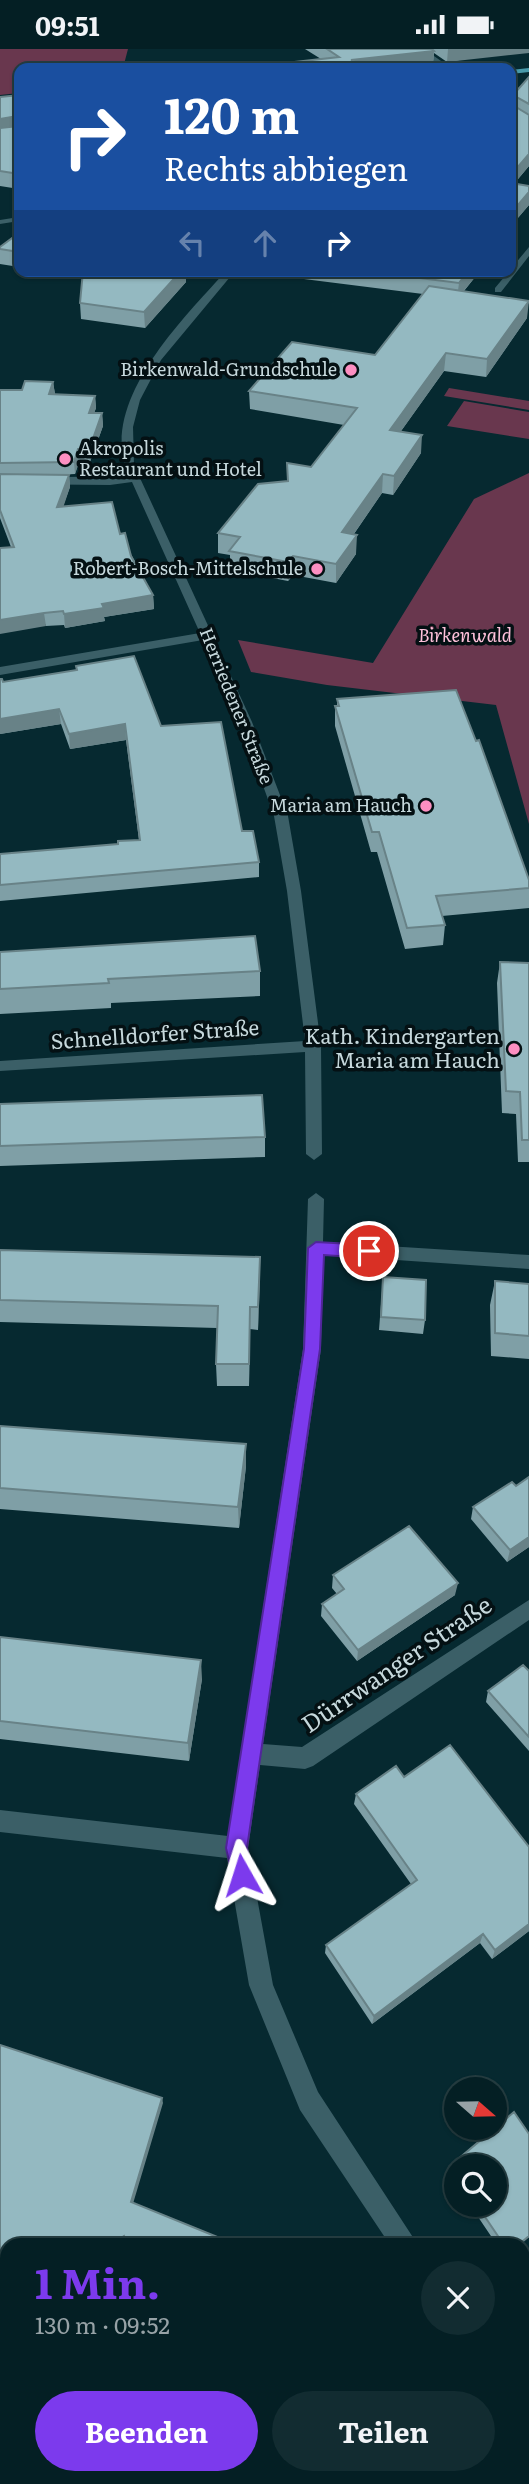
<!DOCTYPE html>
<html lang="de">
<meta charset="utf-8">
<style>
body{margin:0;font-family:Literata,serif;background:#122c31;color:#f1f3f6;height:100vh;display:flex;flex-direction:column;font-size:26px;white-space:nowrap}
*{box-sizing:border-box;margin:0}
p{font-size:23px;color:#97a2a6}
.icon{flex:none;width:38px;height:38px;fill:none;stroke:currentColor;stroke-width:2;stroke-linecap:round;stroke-linejoin:round}
.map{position:relative;flex:1;overflow:hidden}
.panel{position:absolute;left:0px;top:2189px;width:530px;height:247px;display:flex;flex-direction:column;background:#041f24;border-radius:21px 21px 0 0;box-shadow:0 2px 5px #0004,0 0 0 2px #253d41}
.panel>*{flex:none}
.top-card{position:absolute;left:14px;top:14px;width:502px;height:214px;border-radius:14px;box-shadow:0 2px 5px #0004,0 0 0 2px #253d41;background:#1a4fa0;color:#fff;overflow:hidden}
.needle{width:46px;rotate:110deg}
.tools{position:absolute;left:444px;top:2028px;display:grid;gap:14px}
.tools a{display:grid;place-items:center;width:63px;height:63px;border-radius:50%;background:#041f24;box-shadow:0 2px 5px #0004,0 0 0 2px #253d41;font-size:35px}
.pin{position:absolute;display:grid;place-items:center;width:60px;height:60px;color:#fff;margin:-30px;border:4px solid #fff;border-radius:50%;box-shadow:0 2px 7px #0007}
.me{position:absolute;width:77px;margin:-38px;rotate:354deg;stroke-linejoin:round;filter:drop-shadow(0 0 5px #0008)}
.turn{display:flex;align-items:center;gap:24px;height:147px;padding:0 35px;font-size:32px}
.turn .icon{width:91px;height:91px;stroke-width:2.5}
.turn b{display:block;font-size:49px;line-height:60px}
.lanes{display:flex;align-items:center;height:66px;padding:0 35px;background:#0003;justify-content:center;gap:35px;direction:ltr}
.lanes .off{opacity:.35}
.round{display:grid;place-items:center;flex:none;width:74px;height:74px;border-radius:37px;background:#122c31}
.summary{display:flex;align-items:center;justify-content:space-between;height:119px;padding:0 35px}
h1{font-size:42px;font-weight:700;line-height:52px;color:#7c3aed}
.primary-button{display:flex;gap:14px;margin-top:auto;padding:14px 35px}
.primary-button a{flex:1;height:80px;border-radius:42px;background:#7c3aed;color:#fff;font-size:28px;font-weight:700;line-height:80px;text-align:center}
.primary-button a+a{background:#122c31;color:#f1f3f6}
.status{display:flex;justify-content:space-between;align-items:center;height:49px;padding:0 35px;background:#041f24;direction:ltr}
.status svg{height:19px;fill:currentColor}
.map>svg:first-child{display:block}
.green{fill:#69374e}
.lines{fill:none;stroke-linecap:round;stroke-linejoin:round}
.minor{fill:#3b5f67;fill-rule:evenodd}
.major{fill:#489aaa;fill-rule:evenodd}
.wall{fill:#7f9fa6}
.shaded-wall{fill:#688287}
.building{fill:#94b9c1;stroke:#688287;stroke-width:2}
.route{fill:#7c3aed;stroke:#51269a;stroke-width:2}
.poi-dot{fill:#fc8fc1;stroke:#041013;stroke-width:2.5}
.labels{text-anchor:middle;stroke-width:7;stroke-linejoin:round;paint-order:stroke}
.far-poi-label{font-size:18px;fill:#c6d8dc;stroke:#041013;text-anchor:end}
.far-park-label{font-size:18px;font-style:italic;fill:#fec1da;stroke:#041013}
.far-street-label{font-size:18px;fill:#c6d8dc;stroke:#041013}
.street-label{font-size:21px;fill:#c6d8dc;stroke:#041013}
.poi-label{font-size:21px;fill:#c6d8dc;stroke:#041013;text-anchor:end}
.near-street-label{font-size:24px;fill:#c6d8dc;stroke:#041013}
</style>
<div class="status"><b>09:51</b><svg viewBox="0 0 49 12"><path d="M0 12V9h3v3zM5 12V6h3v6zM10 12V3h3v9zM15 12V0h3v12zM26 1h20v11H26zM47 4h2v5h-2z"/></svg></div>
<div class="map">
<svg width="529" height="2435" viewBox="0 0 529 2435">
<rect width="100%" height="100%" fill="#062930"/>
<path class="green" d="M0,0H128L123,19H19V44L0,46Z
M449,339L529,352V361L444,347Z
M464,352L529,363V390L447,377Z
M529,424V775L496,656L327,636L251,623L238,591L373,614L474,450Z"/>
<g class="lines">
<path class="minor" d="M416,0H424L451,19H444Z
M19,168V172L0,175V171Z
M529,198V207L501,243H495V239Z
M226,222H235L161,311L140,351L133,378L134,416L211,583L215,586L213,588L252,673L288,767L301,842L321,997L322,1105L314,1111L306,1105L305,1003L0,1022V1012L305,992L287,842L274,767L240,673L203,591L0,626V618L200,584L132,433L110,436L0,435V429L129,427C96,355 182,271 226,222Z
M316,1144L324,1150L323,1193L529,1206V1220L323,1206L321,1300L263,1695L302,1698L529,1551V1571L313,1717L305,1720L260,1716L248,1799L273,1936L318,2043L418,2196H390L300,2061L249,1936L227,1809L0,1783V1761L228,1787L303,1300L308,1150Z
M523,2360L529,2363V2397L523,2395Z"/>
<path class="major" d="M529,19V23L511,25V21Z"/>
</g>
<path class="wall" d="M305,0H529L447,13L434,4L433,15L393,19H241L321,10Z
M529,28V117L514,135L529,137V156L517,170L516,179L511,186V55L512,56L513,46Z
M19,46V140L0,137V48Z
M19,184V218L0,215V198Z
M42,222H185L186,233L145,279L81,270L80,254L83,229Z
M288,222H480L464,242L527,269L486,328L444,322L401,382L421,404L393,446L382,444L354,485L356,505L336,534L293,526L288,532L230,521V506L218,504V484L287,432V414L311,418L344,376L250,360L249,342L375,306L423,245L288,228Z
M53,333L55,345L95,347L96,359L94,364H102L103,377L90,413H79L75,425L56,426H69L70,438L63,457L120,485L153,546L154,560L104,568L105,572L65,579L64,576L46,577L11,498L0,469V341H22Z
M76,617L161,677L242,782L259,813V828L0,852V805L118,795L139,791L126,691L70,700L61,675L0,685V630L3,633L76,621Z
M337,650L529,839V859L442,867L445,876L443,896L405,900L377,803H371L335,677V657H337Z
M0,903L260,922V947L111,954V959L0,965Z
M500,913L529,914V1113H518L516,1065L502,1064L497,934Z
M0,1055L265,1088V1108L0,1117Z
M0,1201L260,1208L258,1281L250,1280L249,1337H217L216,1315L217,1279L0,1273Z
M495,1232L529,1235V1310L491,1307L490,1256Z
M382,1242L425,1271L423,1285L379,1281Z
M0,1377L246,1395V1417L239,1479L0,1460Z
M529,1428V1498L507,1513L471,1470L473,1458L516,1437Z
M333,1526L455,1546L357,1612L321,1567L322,1555L337,1545L332,1539Z
M0,1588L202,1630L189,1712L0,1690Z
M529,1622V1702L486,1653L488,1642Z
M404,1728L529,1798V1882L492,1910L480,1894L372,1975L325,1904L326,1896L411,1835L354,1755L356,1745Z
M529,2085V2188L520,2196H497L470,2156H495L457,2118V2137L447,2123L450,2117Z"/>
<path class="shaded-wall" d="M448,0H529V4L447,13Z
M434,2L433,15L393,19H350L351,11Z
M17,67L19,81L0,84V70Z
M529,105V117L511,138V126Z
M529,143V156L517,170L516,179L511,186L512,163Z
M181,222H185L186,233L145,279L144,263Z
M469,222H480L457,250L459,234Z
M529,252L527,269L486,328L487,310Z
M446,304L444,322L389,399L390,381Z
M53,333L55,345H49Z
M95,347L96,359L90,376L89,364Z
M102,364L103,377L90,413L89,401Z
M422,386L421,404L393,446L394,427Z
M78,400L79,413L75,425L74,413Z
M383,425L382,444L342,502V483Z
M69,426L70,438L59,471L57,458Z
M357,486L356,505L336,534V515Z
M293,507V526L288,532V513Z
M153,546L154,560L104,568L105,572L65,579L64,565L102,555Z
M44,564L46,577L0,585V571Z
M59,660L61,675L0,685V670Z
M125,675L126,691L70,700L69,685Z
M260,1208V1231L258,1281V1258Z
M250,1258V1280L249,1337V1315Z
M246,1395V1417L239,1479L238,1458Z
M529,1488V1498L507,1513L510,1501Z
M458,1534L455,1546L357,1612L358,1601Z
M201,1611L202,1630L189,1712L188,1694Z
M529,1875V1882L492,1910L495,1901Z
M483,1885L480,1894L372,1975L374,1967Z
M162,2049L163,2054L132,2158L131,2153Z
M124,2187L126,2191L119,2196H111Z
M7,2268V2273L0,2278V2273Z"/>
<path class="building" d="M327,0H432L434,2L351,11L382,19H241L339,8Z
M529,28V55L513,46Z
M19,46V69L17,67L0,70V48Z
M511,55L529,66V105L511,126Z
M19,73V125L0,122V79L18,77Z
M511,134L529,137V143L512,163L518,164L511,173Z
M19,184V203L0,200V198Z
M83,222H181L144,263L80,254Z
M364,222H469L459,234Z
M429,237L529,252L487,310L446,304L390,381L422,386L394,427L383,425L342,483L357,486L336,515L293,507L288,513L229,502L240,488L218,484L258,435L288,432L287,414L311,418L357,359L249,342L292,293L375,306Z
M25,332L53,333L49,345L95,347L89,364H102L89,401L78,400L74,413L0,414V341H22Z
M0,425L69,426L57,458L112,453L120,485L125,484L131,507L153,546L102,555L104,559L64,565L63,562L44,564L0,571V499L14,498L0,461Z
M134,607L161,677L221,673L242,782H253L259,813L0,836V805L118,795V792L140,791L125,675L69,685L59,660L0,670V630H2L3,633L77,621L76,617Z
M456,641L476,692L479,691L529,831V839L436,847L445,876L407,879L379,783H372L335,657H339L337,650Z
M255,887L260,922L108,930L109,934L0,940V903Z
M500,913L529,914V1091H522L520,1043L506,1042Z
M262,1046L265,1088L0,1097V1055Z
M0,1201L260,1208L258,1258H250L249,1315H216L218,1257L0,1251Z
M383,1228L426,1231L425,1271L381,1268Z
M495,1232L529,1235V1287L495,1284Z
M0,1377L246,1395L238,1458L0,1439Z
M529,1428V1488L510,1501L473,1458L512,1433L516,1437Z
M409,1477L458,1534L358,1601L322,1555L344,1540L333,1526Z
M0,1588L201,1611L188,1694L0,1672Z
M523,1616L529,1622V1688L488,1642Z
M450,1696L529,1798V1875L495,1901L483,1885L374,1967L326,1896L417,1831L356,1745L396,1717L404,1728Z
M0,1996L162,2049L131,2153L237,2196H128L124,2187L111,2196H7V2268L0,2273Z
M514,2063L529,2085V2187L518,2196H504L477,2156H495V2118H457V2126L450,2117Z
M7,2389V2429H240L238,2435H0V2410Z"/>
<path class="route" d="M316,1193L369,1196L377,1202L369,1209L324,1206L320,1300L247,1799L252,1826L249,1834L242,1837L234,1834L226,1799L304,1300L308,1199Z"/>
<g class="poi-dot">
<circle cx="351" cy="321" r="7"/>
<circle cx="65" cy="410" r="7"/>
<circle cx="317" cy="520" r="7"/>
<circle cx="426" cy="757" r="7"/>
<circle cx="514" cy="1000" r="7"/>
</g>
<g class="labels">
<g class="far-poi-label">
<text x="337" y="327">Birkenwald-Grundschule</text>
<text x="79" y="406" text-anchor="start">Akropolis<tspan x="79" dy="21">Restaurant und Hotel</tspan></text>
<text x="303" y="526">Robert-Bosch-Mittelschule</text>
<text x="412" y="763">Maria am Hauch</text>
</g>
<g class="far-park-label">
<text x="465" y="593">Birkenwald</text>
</g>
<g class="far-street-label">
<text transform="translate(236 657) rotate(68)" y="6">Herriedener Straße</text>
</g>
<g class="street-label">
<text transform="translate(155 986) rotate(-4)" y="7">Schnelldorfer Straße</text>
</g>
<g class="poi-label">
<text x="500" y="995">Kath. Kindergarten<tspan x="500" dy="24">Maria am Hauch</tspan></text>
</g>
<g class="near-street-label">
<text transform="translate(397 1616) rotate(-34)" y="8">Dürrwanger Straße</text>
</g>
</g>
</svg>
<div class="tools">
<a><svg class="needle" viewBox="-14 -14 28 28"><path d="M0-13l5 13h-10z" fill="#e53935"/><path d="M0 13l5-13h-10z" fill="#97a2a6"/></svg></a>
<a><svg class="icon" aria-label="search" viewBox="0 0 24 24"><circle cx="10" cy="10" r="6"/><path d="M15 15l6 6"/></svg></a>
</div>
<div class="pin" style="left:369px;top:1202px;background:#d93025"><svg class="icon" aria-label="arrive" viewBox="0 0 24 24"><path d="M6 21V4h12l-3 4 3 4H6"/></svg></div>
<svg class="me" style="left:242px;top:1826px" viewBox="-20 -20 40 40"><path d="M0-17L14 15 0 8-14 15z" fill="#7c3aed" stroke="#fff" stroke-width="4"/></svg>
<div class="top-card">
<div class="turn"><svg class="icon" aria-label="right" viewBox="0 0 24 24"><path d="M7 20v-9h11M14 6l5 5-5 5"/></svg><div><b>120 m</b>Rechts abbiegen</div></div>
<div class="lanes"><svg class="icon off" aria-label="left" viewBox="0 0 24 24"><path d="M17 20v-9H6M10 6l-5 5 5 5"/></svg><svg class="icon off" aria-label="ahead" viewBox="0 0 24 24"><path d="M12 20V5M6 11l6-6 6 6"/></svg><svg class="icon" aria-label="right" viewBox="0 0 24 24"><path d="M7 20v-9h11M14 6l5 5-5 5"/></svg></div>
</div>
<section class="panel">
<div class="summary"><div><h1>1 Min.</h1><p>130 m · 09:52</p></div><a class="round"><svg class="icon" aria-label="close" viewBox="0 0 24 24"><path d="M6 6l12 12M18 6L6 18"/></svg></a></div>
<div class="primary-button"><a>Beenden</a><a>Teilen</a></div>
</section>
</div>
